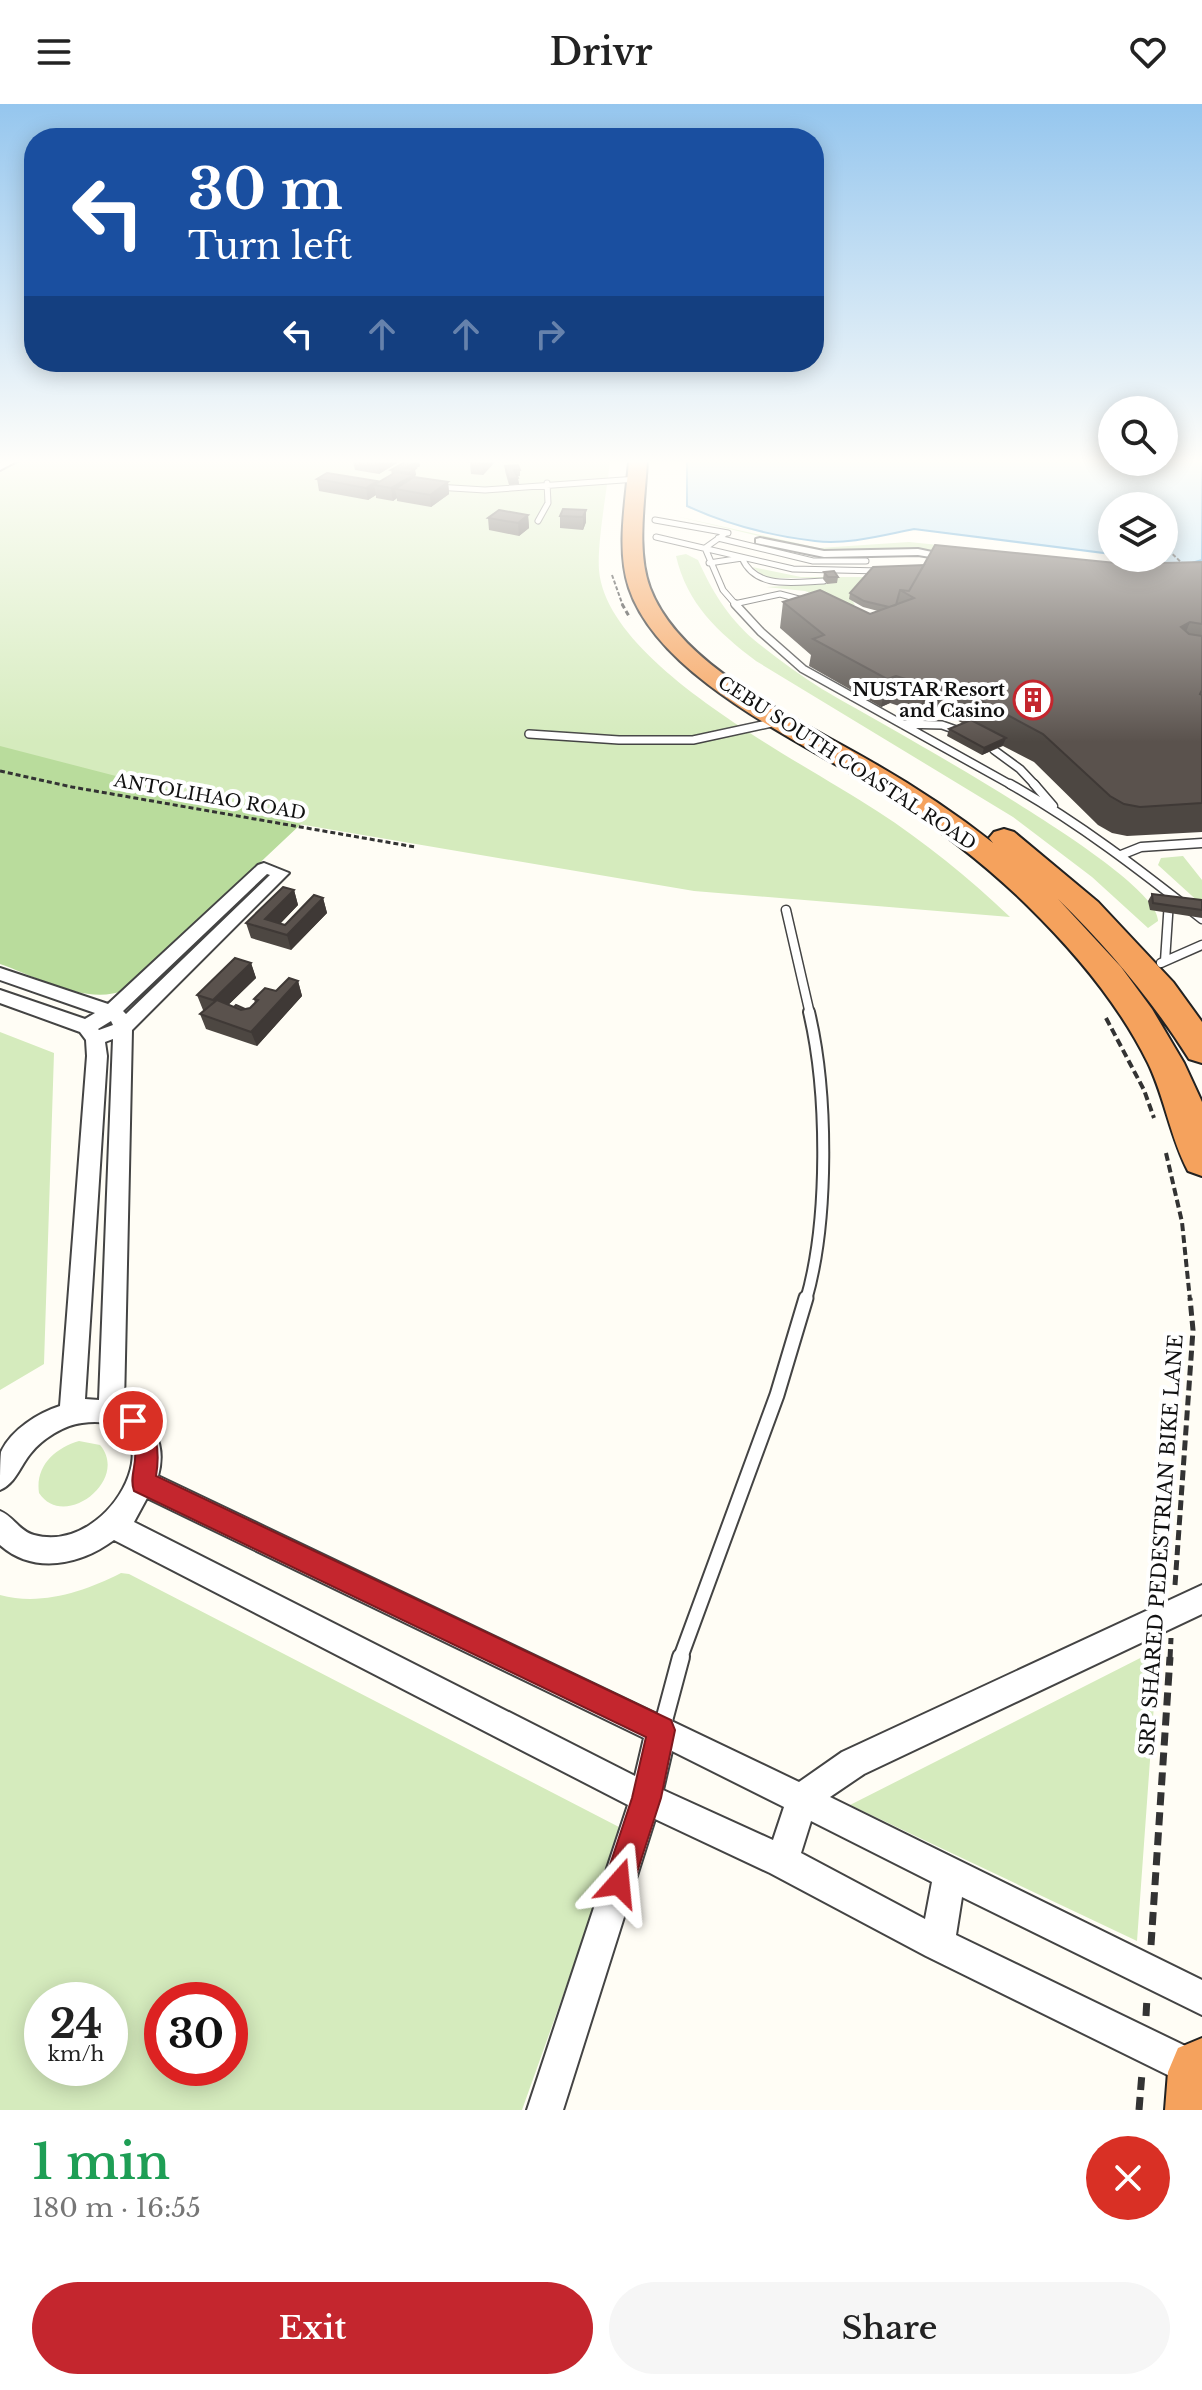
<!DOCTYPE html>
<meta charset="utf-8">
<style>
body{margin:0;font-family:"Libre Baskerville",serif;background:#f6f6f6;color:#222;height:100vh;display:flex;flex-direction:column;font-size:30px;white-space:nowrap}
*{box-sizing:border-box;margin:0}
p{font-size:26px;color:#767676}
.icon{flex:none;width:44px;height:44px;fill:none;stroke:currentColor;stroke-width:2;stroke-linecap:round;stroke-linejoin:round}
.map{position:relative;height:2006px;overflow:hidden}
.panel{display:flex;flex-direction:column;background:#fff;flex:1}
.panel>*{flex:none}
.top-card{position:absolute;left:24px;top:24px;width:800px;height:244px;border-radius:32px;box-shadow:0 4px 20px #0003;background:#1a4fa0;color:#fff;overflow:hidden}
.tools{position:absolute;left:1098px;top:292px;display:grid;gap:16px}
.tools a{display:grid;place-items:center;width:80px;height:80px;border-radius:50%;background:#fff;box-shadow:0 4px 20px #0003;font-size:40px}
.speed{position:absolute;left:24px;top:1878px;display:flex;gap:16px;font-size:40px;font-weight:700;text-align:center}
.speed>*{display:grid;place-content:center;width:104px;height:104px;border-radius:50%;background:#fff;box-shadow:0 4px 20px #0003;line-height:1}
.speed small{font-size:20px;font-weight:400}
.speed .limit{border:12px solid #d22;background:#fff;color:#111}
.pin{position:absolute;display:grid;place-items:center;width:68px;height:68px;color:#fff;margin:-34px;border:4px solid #fff;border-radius:50%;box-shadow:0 2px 8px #0007}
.me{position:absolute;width:88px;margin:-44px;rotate:18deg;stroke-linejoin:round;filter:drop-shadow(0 0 6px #0008)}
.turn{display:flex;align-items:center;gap:28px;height:168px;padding:0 32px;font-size:36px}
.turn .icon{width:104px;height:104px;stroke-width:2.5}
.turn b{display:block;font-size:56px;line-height:68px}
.lanes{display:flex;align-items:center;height:76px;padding:0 32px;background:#0003;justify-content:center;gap:40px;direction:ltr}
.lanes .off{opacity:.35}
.round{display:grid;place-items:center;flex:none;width:84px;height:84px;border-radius:42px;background:#f6f6f6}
.head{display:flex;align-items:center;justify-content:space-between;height:136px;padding:0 32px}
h1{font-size:48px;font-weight:600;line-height:60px;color:#1e9e55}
.cta{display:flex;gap:16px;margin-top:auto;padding:16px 32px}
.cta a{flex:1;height:92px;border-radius:48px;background:#c4262e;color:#fff;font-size:32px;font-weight:600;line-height:92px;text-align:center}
.cta a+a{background:#f6f6f6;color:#222}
header{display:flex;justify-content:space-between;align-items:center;height:104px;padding:0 32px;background:#fff;font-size:36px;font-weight:600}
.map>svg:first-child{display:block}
.green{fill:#d5ebbd;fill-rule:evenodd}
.forest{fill:#b9dc9c}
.water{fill:#b9e0f7;stroke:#3f96cf;stroke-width:2}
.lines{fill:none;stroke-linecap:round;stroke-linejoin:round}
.lane-far5-casing{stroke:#444;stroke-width:7}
.lane-far4-casing{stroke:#444;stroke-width:10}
.lane-far3-casing{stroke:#444;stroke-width:11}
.lane-far2-casing{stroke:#444;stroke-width:14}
.lane-far1-casing{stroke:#444;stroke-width:17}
.lane-casing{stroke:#444;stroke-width:20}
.street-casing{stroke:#444;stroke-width:4}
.highway-casing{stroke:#222;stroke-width:4}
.path-far4{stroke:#333;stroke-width:2;stroke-dasharray:4 2;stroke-linecap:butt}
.path-far3{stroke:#333;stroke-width:3;stroke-dasharray:5 3;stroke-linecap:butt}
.path-far2{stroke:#333;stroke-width:4;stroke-dasharray:8 4;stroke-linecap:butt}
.path-far1{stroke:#333;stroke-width:5;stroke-dasharray:10 5;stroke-linecap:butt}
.path{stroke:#333;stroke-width:7;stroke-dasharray:13 7;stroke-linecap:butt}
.lane-far5{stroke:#fff;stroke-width:5}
.lane-far4{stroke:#fff;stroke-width:7}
.lane-far3{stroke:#fff;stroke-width:8}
.lane-far2{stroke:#fff;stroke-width:10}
.lane-far1{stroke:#fff;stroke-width:13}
.lane{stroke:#fff;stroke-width:16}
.street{fill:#fff;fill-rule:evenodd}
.highway{fill:#f5a25d;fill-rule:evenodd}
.wall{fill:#4d4742}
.shaded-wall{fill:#3f3936}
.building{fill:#5a524d;stroke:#3f3936;stroke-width:2}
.route{fill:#c4262e;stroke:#7f191e;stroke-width:2}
.labels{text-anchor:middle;stroke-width:8;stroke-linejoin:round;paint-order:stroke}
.far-poi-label{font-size:18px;font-weight:bold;fill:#111;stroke:#fff;text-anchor:end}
.far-street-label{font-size:18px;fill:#111;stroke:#fff}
.street-label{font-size:20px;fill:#111;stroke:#fff}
</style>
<header><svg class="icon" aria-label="menu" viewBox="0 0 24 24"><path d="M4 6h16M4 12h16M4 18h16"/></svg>Drivr<svg class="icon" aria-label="heart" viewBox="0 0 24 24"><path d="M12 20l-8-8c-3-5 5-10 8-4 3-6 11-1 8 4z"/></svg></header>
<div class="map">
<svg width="1202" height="2006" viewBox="0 0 1202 2006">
<rect width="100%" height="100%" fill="#fffdf5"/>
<path class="green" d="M21,357H610C607,387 597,438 599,466C607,562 803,658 877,707C925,738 969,774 1010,813L694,787L73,682L0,663V367Z
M675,412L819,444L909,438L1185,466L919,446L825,448Z
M686,450L698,456C712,487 727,512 753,535C775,553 798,570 822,585C872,615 1161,770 1158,817L1148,824L1092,773L1013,713L756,557C718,528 687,500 676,452Z
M752,463L801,473H869L850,493L855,501L849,503L805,487L766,483L836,479L833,474H767Z
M1183,752L1202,776V801L1158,761L1161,754Z
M0,928L54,949L44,1260L0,1286Z
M79,1337L100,1341C130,1376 64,1427 39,1389C35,1362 55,1344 79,1337Z
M121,1469L129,1470L619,1723L613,1751L522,2006H0V1491C41,1502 84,1488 121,1469ZM42,1896H110V1964H42ZM162,1896H230V1964H162Z
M1158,1545L1137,1837L850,1701Z"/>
<path class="forest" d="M0,642L301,720L125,886C86,902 38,873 0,860Z"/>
<path class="water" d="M687,357H1202V456L1181,462L1135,454H1164V402H1112V450L914,425C883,431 848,441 815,437C773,432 726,420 687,402Z"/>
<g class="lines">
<defs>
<path id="lane-far5" d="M436,383L485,386L637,375
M655,416L728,429
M538,417L548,399L547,379
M726,429L705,444L723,486L737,502
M656,433L793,465L881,467
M718,434L813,457H866
M709,459L742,454C756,486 794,478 824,477
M734,500L780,490L810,498"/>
<path id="lane-far4" d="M735,500L761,528L803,565L1013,682
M902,620L942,621L959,627
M529,630L619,636H693L781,617
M994,646L1020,665L1036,682"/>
<path id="lane-far3" d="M1010,680C1079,719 1140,766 1202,815
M1034,680L1053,702
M1121,751L1141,743L1202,739
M786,806L810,910
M1165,857L1169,797
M1161,859L1202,841"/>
<path id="lane-far2" d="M806,1196C829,1117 828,988 809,908"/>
<path id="lane-far1" d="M680,1555L777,1291L806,1194"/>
<path id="lane" d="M662,1624L681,1553"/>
<path id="street" d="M5,357H17L0,366V359Z
M760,434L824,447L918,445L960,454L955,457L918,451L824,453L756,439V435Z
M264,759L289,769L132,926L124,1301C153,1315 167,1339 158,1372L799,1678L842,1648L1202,1481V1510L864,1670L830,1693L1202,1876V1911L962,1793L956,1831L1202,1950V1984L1186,1980L926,1852L770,1769L655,1715L563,2006H527L628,1701L114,1436C80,1461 34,1471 0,1441V1407C13,1412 19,1427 34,1431C115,1453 183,1305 82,1319C64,1321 42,1335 31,1349C20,1362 16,1379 0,1386C0,1375 0,1358 1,1348C11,1326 38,1309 60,1302L87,952L86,936L80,928L0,899V886L85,915L95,909L0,876V864L108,900L258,761ZM267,770L270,771L126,910L123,907ZM111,917L113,921L99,926L98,925ZM113,935L99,1296L85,1295L107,952L105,938ZM147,1394L644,1634L635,1672L134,1418ZM672,1647L784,1703L773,1736L663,1686ZM811,1717L932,1778L925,1815L801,1749Z"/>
<path id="highway" d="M629,357H647C645,397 636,446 650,484C681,566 805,618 877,661C917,684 956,710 993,739L989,734L994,728L1004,725L1014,728L1098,798L1173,878L1202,918V959L1189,955C1152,896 1108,844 1058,795L1121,863L1152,905L1184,959L1202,998V1072L1188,1067C1170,1033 1165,994 1148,959C1119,900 1074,847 1027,801C985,760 938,724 889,692C810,641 660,577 629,484C616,445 626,397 629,357Z
M1202,1934V2006H1165L1168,1968L1178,1944Z"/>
</defs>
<use href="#lane-far5" class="lane-far5-casing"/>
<use href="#lane-far4" class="lane-far4-casing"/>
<use href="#lane-far3" class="lane-far3-casing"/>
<use href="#lane-far2" class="lane-far2-casing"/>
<use href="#lane-far1" class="lane-far1-casing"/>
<use href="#lane" class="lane-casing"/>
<use href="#street" class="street-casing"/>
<use href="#highway" class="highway-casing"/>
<path class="path-far4" d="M1164,429H1171
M1164,442L1184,461
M612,471L623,502"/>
<path class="path-far3" d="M622,500L630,514
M0,667L72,683L415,743"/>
<path class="path-far2" d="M1106,914L1144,986L1154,1014
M1166,1049L1182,1118L1190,1196"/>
<path class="path-far1" d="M1175,1481L1193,1226L1190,1194
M1170,1555L1171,1534"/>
<path class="path" d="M1151,1841L1170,1553
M1146,1912L1147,1893
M1139,2006L1142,1969"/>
<use href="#lane-far5" class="lane-far5"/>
<use href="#lane-far4" class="lane-far4"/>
<use href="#lane-far3" class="lane-far3"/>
<use href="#lane-far2" class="lane-far2"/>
<use href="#lane-far1" class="lane-far1"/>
<use href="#lane" class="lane"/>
<use href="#street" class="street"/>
<use href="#highway" class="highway"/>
</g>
<path class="wall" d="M353,357H396L397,359L379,370L355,366Z
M407,357H419L420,362L414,365L416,371L414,373L448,378L449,390L431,403L397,397V394L393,397L376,394V391L368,396L319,387L317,375L377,380L392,371L391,366Z
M470,358L494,359L483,371L471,370Z
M505,362L520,366V372H517L519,380L509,381L505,367Z
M586,406V418L583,426L560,424V412Z
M528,411L529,424L519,432L489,426L488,414Z
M1202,458V728L1127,732L1112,729L1098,721L1034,658L1003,642L982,651L947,632L949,625L962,619L937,605L920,609L890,599L881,603L809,562L811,551L780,524L783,498L870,510L878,507L863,503L849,495L850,489L1126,460Z
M824,468L838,473L837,479L827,480L823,475Z
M294,786L298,801L280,820L285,821L323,794L327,809L291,846L251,834L246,819Z
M1152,790L1202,796V814L1150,806L1148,797Z
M251,859L256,874L228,901L245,905L250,904L255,899L254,895L276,887L298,877L302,892L257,942L206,925L200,910L204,906H203L197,891Z"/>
<path class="shaded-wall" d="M380,357H396L397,359L379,370L378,358Z
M417,357H419L420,362L407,369L406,364Z
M484,357H494V359L483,371L482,359Z
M415,365L416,371L414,372L415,383L395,385L397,394L393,397L391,384L410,373L409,369Z
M518,374L519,380L509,381V375Z
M377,377V382L374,381L376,391L368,396L366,384Z
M448,378L449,390L431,403L430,391Z
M586,406V418L583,426V413Z
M528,411L529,424L519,432L518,419Z
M1190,518L1179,545L1181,523Z
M896,572L890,599L881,603L887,575Z
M944,577L937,605L920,609L926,581Z
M1006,634L1003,641L982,651L984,644Z
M294,786L298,801L273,827L265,815Z
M323,794L327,809L291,846L287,831Z
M251,859L256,874L218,911L213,896Z
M298,877L302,892L257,942L251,928Z"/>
<path class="building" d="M407,357H417L406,364L415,365L409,369L391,366Z
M471,357H484L482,359L470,358Z
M518,361L520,366H514L518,374L509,375L505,362Z
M396,368L413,371L391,384L374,381Z
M327,369L377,377L366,384L317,375Z
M414,373L448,378L430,391L395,385Z
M563,405L586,406L583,413L560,412Z
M499,406L528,411L518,419L488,414Z
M935,441L1126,460L1202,458V520L1190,518L1181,523L1189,530L1202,532V586L1200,590L1202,591V699L1140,703L1124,700L1110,692L1043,630L944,577L926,581L896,572L887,575L813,535L824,531L783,498L820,486L870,510L914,494L900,486L909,487Z
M924,461L909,487L900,486L896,501L889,503L864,497L850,489L873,463Z
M834,467L838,473H828L824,468Z
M971,616L1006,634L984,644L949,625Z
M283,783L294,786L265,815L285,821L314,791L323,794L287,831L246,819Z
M1152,790L1202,796V806L1153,799Z
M235,854L251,859L213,896L197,891Z
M289,874L298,877L251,928L200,910L217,896L241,906L250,904L258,896L254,895L265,884L276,887Z
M236,901L245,905L241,906L234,903Z"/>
<linearGradient id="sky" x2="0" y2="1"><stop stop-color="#95c6ee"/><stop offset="0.56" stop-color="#fffefa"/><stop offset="1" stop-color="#fffefa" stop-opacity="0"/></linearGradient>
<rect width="1202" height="638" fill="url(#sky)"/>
<path class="route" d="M133,1306C158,1316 160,1349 156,1372L671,1616L675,1626L661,1694L630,1790L619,1794L608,1790L604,1779L632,1694L646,1633L134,1387C129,1373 137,1361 135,1347C133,1335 126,1328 121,1317L124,1309Z"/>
<defs>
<symbol id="building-ring" viewBox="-11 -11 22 22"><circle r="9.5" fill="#fff" stroke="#c4262e" stroke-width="1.5"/><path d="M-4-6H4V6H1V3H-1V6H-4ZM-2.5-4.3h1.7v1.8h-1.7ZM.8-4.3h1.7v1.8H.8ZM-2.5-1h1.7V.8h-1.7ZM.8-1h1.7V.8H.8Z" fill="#c4262e"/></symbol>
</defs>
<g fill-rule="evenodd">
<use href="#building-ring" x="1011" y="574" width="44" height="44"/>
</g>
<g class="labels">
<g class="far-poi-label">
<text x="1005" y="592">NUSTAR Resort<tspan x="1005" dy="21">and Casino</tspan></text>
</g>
<g class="far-street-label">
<text transform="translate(847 659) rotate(33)" y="6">CEBU SOUTH COASTAL ROAD</text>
<text transform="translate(210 693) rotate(10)" y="6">ANTOLIHAO ROAD</text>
</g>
<g class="street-label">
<text transform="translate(1161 1441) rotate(-86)" y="7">SRP SHARED PEDESTRIAN BIKE LANE</text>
</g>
</g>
</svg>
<div class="tools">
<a><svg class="icon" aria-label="search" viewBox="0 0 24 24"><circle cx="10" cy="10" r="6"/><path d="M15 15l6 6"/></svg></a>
<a><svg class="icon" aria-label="layers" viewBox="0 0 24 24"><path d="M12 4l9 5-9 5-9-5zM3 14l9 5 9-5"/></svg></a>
</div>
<div class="speed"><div>24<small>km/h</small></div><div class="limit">30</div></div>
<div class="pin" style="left:133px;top:1317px;background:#d93025"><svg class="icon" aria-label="arrive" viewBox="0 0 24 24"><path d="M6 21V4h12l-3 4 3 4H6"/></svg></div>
<svg class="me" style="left:619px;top:1779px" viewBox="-20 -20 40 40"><path d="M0-17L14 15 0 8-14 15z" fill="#c4262e" stroke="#fff" stroke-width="4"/></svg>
<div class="top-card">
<div class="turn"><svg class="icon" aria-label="left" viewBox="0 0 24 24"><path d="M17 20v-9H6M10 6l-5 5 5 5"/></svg><div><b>30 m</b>Turn left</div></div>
<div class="lanes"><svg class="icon" aria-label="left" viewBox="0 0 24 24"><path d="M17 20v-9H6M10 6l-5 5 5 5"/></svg><svg class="icon off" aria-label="ahead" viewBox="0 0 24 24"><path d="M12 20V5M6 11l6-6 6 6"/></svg><svg class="icon off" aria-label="ahead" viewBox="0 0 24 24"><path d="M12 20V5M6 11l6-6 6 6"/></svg><svg class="icon off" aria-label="right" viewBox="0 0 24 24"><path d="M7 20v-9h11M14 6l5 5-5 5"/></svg></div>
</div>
</div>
<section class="panel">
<div class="head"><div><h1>1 min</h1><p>180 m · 16:55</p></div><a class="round" style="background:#d93025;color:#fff"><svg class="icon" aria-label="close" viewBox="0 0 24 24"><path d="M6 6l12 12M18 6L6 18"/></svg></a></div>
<div class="cta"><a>Exit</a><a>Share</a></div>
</section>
